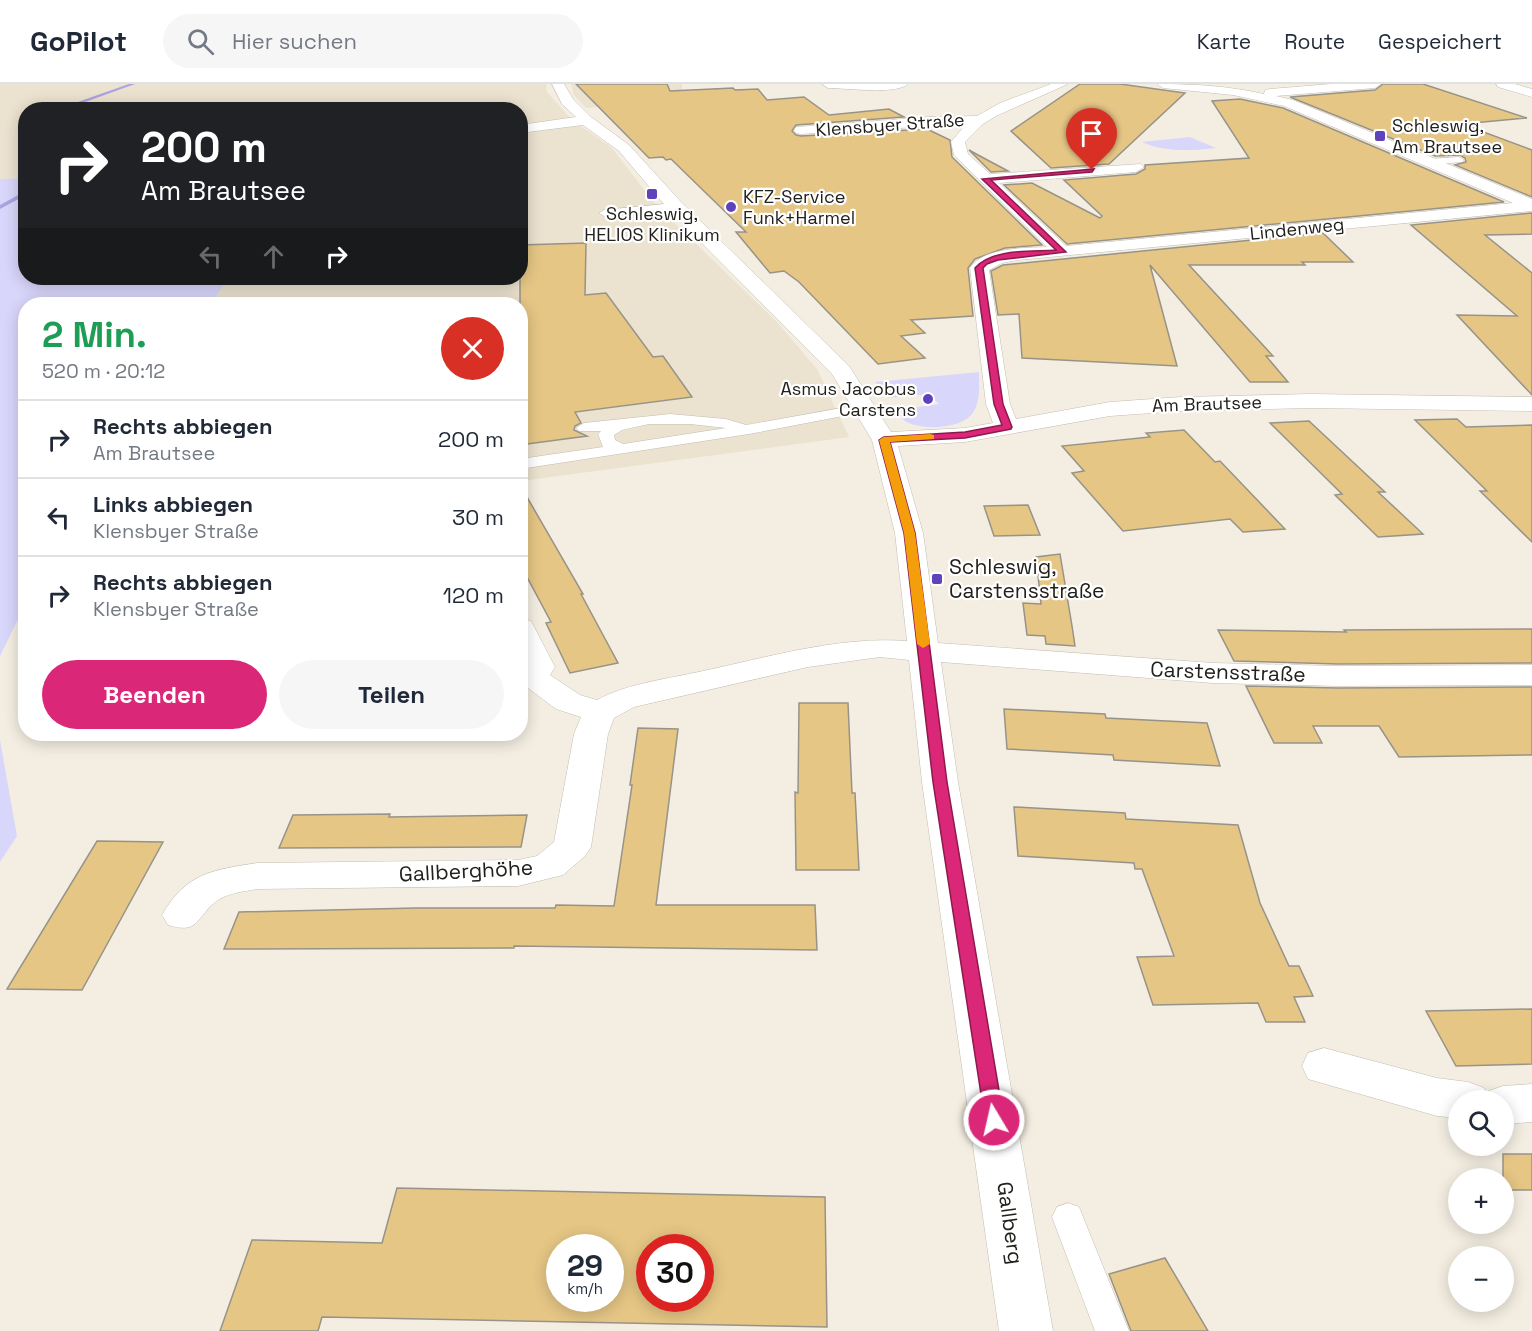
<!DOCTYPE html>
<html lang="de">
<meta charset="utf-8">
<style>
body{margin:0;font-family:"Space Grotesk",sans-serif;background:#f6f6f7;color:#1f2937;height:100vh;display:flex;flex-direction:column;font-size:22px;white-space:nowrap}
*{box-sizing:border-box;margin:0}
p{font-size:20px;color:#747a83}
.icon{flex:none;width:33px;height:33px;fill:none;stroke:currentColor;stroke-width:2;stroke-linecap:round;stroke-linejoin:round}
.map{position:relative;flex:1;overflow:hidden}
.drawer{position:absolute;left:18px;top:213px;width:510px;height:444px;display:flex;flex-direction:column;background:#fff;border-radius:24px;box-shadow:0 3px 15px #0003}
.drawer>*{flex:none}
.hud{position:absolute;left:18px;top:18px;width:510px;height:183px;border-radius:24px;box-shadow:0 3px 15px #0003;background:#202124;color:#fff;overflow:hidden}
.controls{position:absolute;left:1448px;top:1006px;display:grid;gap:12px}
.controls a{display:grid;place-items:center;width:66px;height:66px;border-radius:50%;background:#fff;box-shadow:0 3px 15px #0003;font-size:30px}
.speed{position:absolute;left:546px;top:1150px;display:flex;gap:12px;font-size:30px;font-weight:700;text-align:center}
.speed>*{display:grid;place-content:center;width:78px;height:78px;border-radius:50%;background:#fff;box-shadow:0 3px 15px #0003;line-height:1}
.speed small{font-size:15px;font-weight:400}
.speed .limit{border:9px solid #d22;background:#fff;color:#111}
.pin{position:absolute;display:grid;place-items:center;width:51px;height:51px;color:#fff;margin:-62px -26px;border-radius:50% 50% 50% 0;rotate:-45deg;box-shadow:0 0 6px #0007}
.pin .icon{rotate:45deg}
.me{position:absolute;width:66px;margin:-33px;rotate:351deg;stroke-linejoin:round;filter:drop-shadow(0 0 4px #0008)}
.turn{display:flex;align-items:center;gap:21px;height:126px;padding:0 24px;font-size:27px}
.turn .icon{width:78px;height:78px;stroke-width:2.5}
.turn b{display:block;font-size:42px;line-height:51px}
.lanes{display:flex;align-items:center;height:57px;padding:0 24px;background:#0003;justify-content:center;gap:30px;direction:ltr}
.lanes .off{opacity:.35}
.round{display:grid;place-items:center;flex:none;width:63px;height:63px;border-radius:32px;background:#f6f6f7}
.overview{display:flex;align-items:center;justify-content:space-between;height:102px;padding:0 24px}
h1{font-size:36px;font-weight:800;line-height:45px;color:#1e9e55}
.cta{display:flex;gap:12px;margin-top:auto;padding:12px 24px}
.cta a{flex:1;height:69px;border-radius:36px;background:#db2777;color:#fff;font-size:24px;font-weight:800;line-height:69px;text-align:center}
.cta a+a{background:#f6f6f7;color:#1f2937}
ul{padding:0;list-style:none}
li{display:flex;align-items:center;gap:18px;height:78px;padding:0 24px;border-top:2px solid #e0e1e3}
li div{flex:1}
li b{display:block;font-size:22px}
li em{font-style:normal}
header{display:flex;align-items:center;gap:36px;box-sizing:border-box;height:84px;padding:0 30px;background:#fff;border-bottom:2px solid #e0e1e3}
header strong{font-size:28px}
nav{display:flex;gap:33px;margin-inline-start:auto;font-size:21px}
.search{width:420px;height:54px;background:#f6f6f7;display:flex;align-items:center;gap:15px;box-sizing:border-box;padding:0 21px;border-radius:33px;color:#747a83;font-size:22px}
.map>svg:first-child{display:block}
.built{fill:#ebe2cf}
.green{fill:#d9d6fb}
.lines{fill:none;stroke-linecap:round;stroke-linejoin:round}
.stream{fill:#aba3e2;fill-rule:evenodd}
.building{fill:#e5c685;stroke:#989388;stroke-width:1.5;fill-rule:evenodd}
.lane-casing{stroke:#c3bdb2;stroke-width:1}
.street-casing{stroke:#c3bdb2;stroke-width:1}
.lane{fill:#fff;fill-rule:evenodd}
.street{fill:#fff;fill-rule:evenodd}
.route{fill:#db2777;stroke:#8e194d;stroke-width:1.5}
.slow{fill:#f59e0b}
.poi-dot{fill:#6043bb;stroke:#fff;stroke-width:2}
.labels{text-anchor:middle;stroke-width:4.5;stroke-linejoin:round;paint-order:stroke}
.far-street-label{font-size:18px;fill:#22201b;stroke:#fff}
.far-poi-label{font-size:18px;fill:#22201b;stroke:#fff;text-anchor:start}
.poi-label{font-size:21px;fill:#22201b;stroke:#fff;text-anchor:start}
.street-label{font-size:21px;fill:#22201b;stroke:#fff}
</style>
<header>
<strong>GoPilot</strong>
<div class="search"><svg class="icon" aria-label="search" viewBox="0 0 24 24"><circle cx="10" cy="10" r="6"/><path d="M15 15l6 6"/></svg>Hier suchen</div>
<nav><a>Karte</a><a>Route</a><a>Gespeichert</a></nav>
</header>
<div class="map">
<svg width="1532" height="1247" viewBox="0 0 1532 1247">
<rect width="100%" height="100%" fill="#f4eee2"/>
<path class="built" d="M0,0H546L547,8L571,35L612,64L656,121L776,237L817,285L849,353L521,397L520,220H211L228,194H520V26H26L25,94L0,95Z
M571,0H682V6L693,15L586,24L574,11Z"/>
<path class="green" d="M1190,53L1216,64C1194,67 1162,68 1142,58Z
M25,94L26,194H228L211,220H26L25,521L0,572V95Z
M979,288C979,302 981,318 972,330C961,345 921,347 905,337C902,335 899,330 897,326L939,320L928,310L889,314L875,298Z
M0,656L17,752L0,778Z"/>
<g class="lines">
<path class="stream" d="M129,0H135L63,26H55Z
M26,47V62L23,77H26V80L18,78L24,48Z
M22,109H26V111L0,125V121Z"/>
</g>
<path class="building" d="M576,0H667L670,7L733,4L735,6L758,5L767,16L804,13L829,31L889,25L904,33L796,41L792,47L796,51L801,52L927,45L950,56L952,73L1042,161L1005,164L975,175L968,184L973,232L911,236L925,249L901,252L925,274L878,280L799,198L784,187L770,189L736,148H746L671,75L666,76L663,73L649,74Z
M1080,0H1120L1185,9L1109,80L1051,84L1011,47Z
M1383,0H1423L1527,34L1462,40L1532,66V113L1455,81L1466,78L1465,74L1460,71L1435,72L1290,13L1375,6Z
M1240,15L1283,24L1504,118L1067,160L1004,101L1032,99L1100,134L1102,132L1064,96L1136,90L1145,85V81L1249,74L1212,17Z
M969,66L978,71L1008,87L991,88Z
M1532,129V150L1485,151L1532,189V311L1457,231L1517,232L1411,141Z
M1323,149L1353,178H1302L1305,181H1189L1273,272H1266L1288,298H1250L1150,181L1177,282L1022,274L1019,230L998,231L991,187L1003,181Z
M586,159L585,211L606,209L653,273L663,272L692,313L575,328L581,339L575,342L574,346L587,352L520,361V161Z
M1457,335L1466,343L1532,341V458L1480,407H1487L1415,336Z
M1309,337L1385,408H1378L1423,450L1378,453L1335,411L1342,410L1270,339Z
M1184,346L1215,378L1220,377L1285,445L1243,448L1230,435L1123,447L1072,389L1084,387L1062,362L1150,353L1146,349Z
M520,401L583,510H581L618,579L570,589L546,539L551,538L520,480Z
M1028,421L1040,451L994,452L984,422Z
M1060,470L1072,542L1075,562L1046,560L1045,552L1027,551L1023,519L1041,520L1036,473Z
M1532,545V579L1338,580L1234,577L1218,546L1346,548L1344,546Z
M1246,602L1338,604L1532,603V671L1399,673L1379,642H1313L1322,659H1274Z
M799,619H848L852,709H855L859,786H796L795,708L798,709Z
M1004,625L1105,630L1106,634L1207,639L1220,682L1114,676L1113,671L1007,665Z
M638,644L678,645L656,821H815L817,866L514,862V864L224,865L239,828L416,824H555L556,821L614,822L632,701H630Z
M1014,723L1125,729L1126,735L1238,741L1260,819L1289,882H1299L1313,912L1294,913L1305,938H1266L1258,919L1153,921L1137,873L1174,872L1142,785H1135L1134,779L1018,772Z
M390,730L389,733L527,731L521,763L279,764L293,731Z
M97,757L163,758L82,906L7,905Z
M1532,925V980L1456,982L1426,927Z
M1503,1070H1532V1106H1503Z
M397,1104L825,1113L827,1243L322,1233L318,1247H220L252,1156L382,1159ZM560,1164H610V1215H560ZM650,1164H700V1215H650Z
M1165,1174L1208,1247H1131L1109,1190Z"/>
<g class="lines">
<defs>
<path id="lane" d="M1459,73L1464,76L1462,78L1428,81L1423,78L1428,75Z
M675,119L679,120V124L604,132L599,129L604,126Z
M864,320L871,324L869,327L749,350L520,385V375L603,363L598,350L601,347H579L576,344L584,339L670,330L726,335L746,341ZM649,340H690L726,344L623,360L615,356L614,351L622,346Z
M1068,1119L1079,1123L1129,1247H1095L1052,1133L1057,1123Z"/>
<path id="street" d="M552,0H564L573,15L591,33L629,61L681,118L849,282L891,348L965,344L993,339L986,320L970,184C984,163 1024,164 1047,163L954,71L951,58L966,40L801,50L796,49L794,46L796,43L930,33L977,32L1000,19L1051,0H1068L996,32L983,40L965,58L968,70L990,90L1141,80L1144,83L1136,88L999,99L1066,162L1513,119L1284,22L1233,11L1163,4L1157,0C1194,0 1228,2 1264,10L1265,6L1270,5L1331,0H1381L1375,4L1276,12L1293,16L1532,115V127L1018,176L1002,179L989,186L1010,320L1016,335L1110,318L1181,313L1310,310L1532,313V327L1310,324L1181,327L1110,332L965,358L898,362L923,449L938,559L1213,579L1338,582L1532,581V601L1338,602L1213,599L941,578L958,698L1053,1247H999L922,698L909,576L880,573L808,583L634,623L614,634L608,650L591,763L585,772L563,791L518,802L257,805C242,808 224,809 213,820C195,836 198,850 168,841L162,831C186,789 212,786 257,779L518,776L537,772L554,758L574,650L581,633L556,625L520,598V587L523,583L520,577V534L531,537L555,583L550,591L580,611L597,616C628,599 668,595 703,587C769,573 839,552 907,557L895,449L872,356L832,290L669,126L619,67L583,41L520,49V41L576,33L562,20Z
M822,0H908C896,11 846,4 828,4Z
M1496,0H1515L1532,5V13L1498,3Z
M1324,964L1437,994L1468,998L1484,1004L1486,1008L1503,1002L1532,1000V1038L1503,1040V1017H1458V1034L1437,1032L1308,995L1302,982L1308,969Z"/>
</defs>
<use href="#lane" class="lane-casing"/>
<use href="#street" class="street-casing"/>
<use href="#lane" class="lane"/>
<use href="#street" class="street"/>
</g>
<path class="route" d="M1094,85L1092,88L991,96L1066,168L998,176L987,180L983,184L1003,320L1012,343L1011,345L965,354L890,358L915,449L947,698L1004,1036L1001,1042L994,1044L988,1042L985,1036L933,698L904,449L879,356L884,353L965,348L1002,341L994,320L975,184C992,164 1032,168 1056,166L982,95Z"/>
<path class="slow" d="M930,350L934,351V355L890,358L915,449L930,560L923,564L917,560L904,449L879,356L884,353Z"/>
<g class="poi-dot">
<rect x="1374" y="46" width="12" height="12" rx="3"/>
<rect x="646" y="104" width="12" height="12" rx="3"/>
<circle cx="731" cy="123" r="6"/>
<circle cx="928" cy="315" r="6"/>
<rect x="931" y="489" width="12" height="12" rx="3"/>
</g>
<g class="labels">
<g class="far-street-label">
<text transform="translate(890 41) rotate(-4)" y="6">Klensbyer Straße</text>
<text transform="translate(1297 145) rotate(-6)" y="6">Lindenweg</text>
<text transform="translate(1207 320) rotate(-2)" y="6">Am Brautsee</text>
</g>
<g class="far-poi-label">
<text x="1392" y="48">Schleswig,<tspan x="1392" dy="21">Am Brautsee</tspan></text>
<text x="743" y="119">KFZ-Service<tspan x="743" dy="21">Funk+Harmel</tspan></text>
<text x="652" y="136" text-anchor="middle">Schleswig,<tspan x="652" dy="21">HELIOS Klinikum</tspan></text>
<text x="916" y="311" text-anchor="end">Asmus Jacobus<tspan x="916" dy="21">Carstens</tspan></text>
</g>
<g class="poi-label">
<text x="949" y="490">Schleswig,<tspan x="949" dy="24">Carstensstraße</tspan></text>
</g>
<g class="street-label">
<text transform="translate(1228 588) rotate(2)" y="7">Carstensstraße</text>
<text transform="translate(466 787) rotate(-3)" y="7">Gallberghöhe</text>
<text transform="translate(1010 1139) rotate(82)" y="7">Gallberg</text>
</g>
</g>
</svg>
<div class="controls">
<a><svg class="icon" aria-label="search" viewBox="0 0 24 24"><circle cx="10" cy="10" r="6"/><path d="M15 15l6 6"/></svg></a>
<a>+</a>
<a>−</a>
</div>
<div class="speed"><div>29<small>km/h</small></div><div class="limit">30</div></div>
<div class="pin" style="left:1092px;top:86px;background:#d93025"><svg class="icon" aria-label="arrive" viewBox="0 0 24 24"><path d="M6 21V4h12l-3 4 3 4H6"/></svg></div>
<svg class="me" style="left:994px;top:1036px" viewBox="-20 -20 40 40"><circle r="17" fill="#db2777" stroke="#fff" stroke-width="3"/><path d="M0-11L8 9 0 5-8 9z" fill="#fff"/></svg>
<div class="hud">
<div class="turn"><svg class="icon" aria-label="right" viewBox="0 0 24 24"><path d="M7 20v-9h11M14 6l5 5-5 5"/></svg><div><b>200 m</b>Am Brautsee</div></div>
<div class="lanes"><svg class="icon off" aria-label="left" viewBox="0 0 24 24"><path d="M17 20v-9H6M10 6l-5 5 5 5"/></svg><svg class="icon off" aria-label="ahead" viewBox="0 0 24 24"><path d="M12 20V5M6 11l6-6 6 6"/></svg><svg class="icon" aria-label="right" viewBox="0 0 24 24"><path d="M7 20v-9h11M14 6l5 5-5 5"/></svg></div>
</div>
<section class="drawer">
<div class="overview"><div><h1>2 Min.</h1><p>520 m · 20:12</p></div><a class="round" style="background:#d93025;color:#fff"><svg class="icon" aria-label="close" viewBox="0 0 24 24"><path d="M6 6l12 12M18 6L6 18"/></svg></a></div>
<ul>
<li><svg class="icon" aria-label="right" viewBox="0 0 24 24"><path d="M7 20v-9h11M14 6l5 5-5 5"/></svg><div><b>Rechts abbiegen</b><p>Am Brautsee</p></div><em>200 m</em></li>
<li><svg class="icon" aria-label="left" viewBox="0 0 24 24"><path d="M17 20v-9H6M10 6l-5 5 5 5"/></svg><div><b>Links abbiegen</b><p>Klensbyer Straße</p></div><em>30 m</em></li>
<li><svg class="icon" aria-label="right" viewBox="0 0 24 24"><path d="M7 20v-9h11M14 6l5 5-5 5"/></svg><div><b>Rechts abbiegen</b><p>Klensbyer Straße</p></div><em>120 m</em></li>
</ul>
<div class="cta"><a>Beenden</a><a>Teilen</a></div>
</section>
</div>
